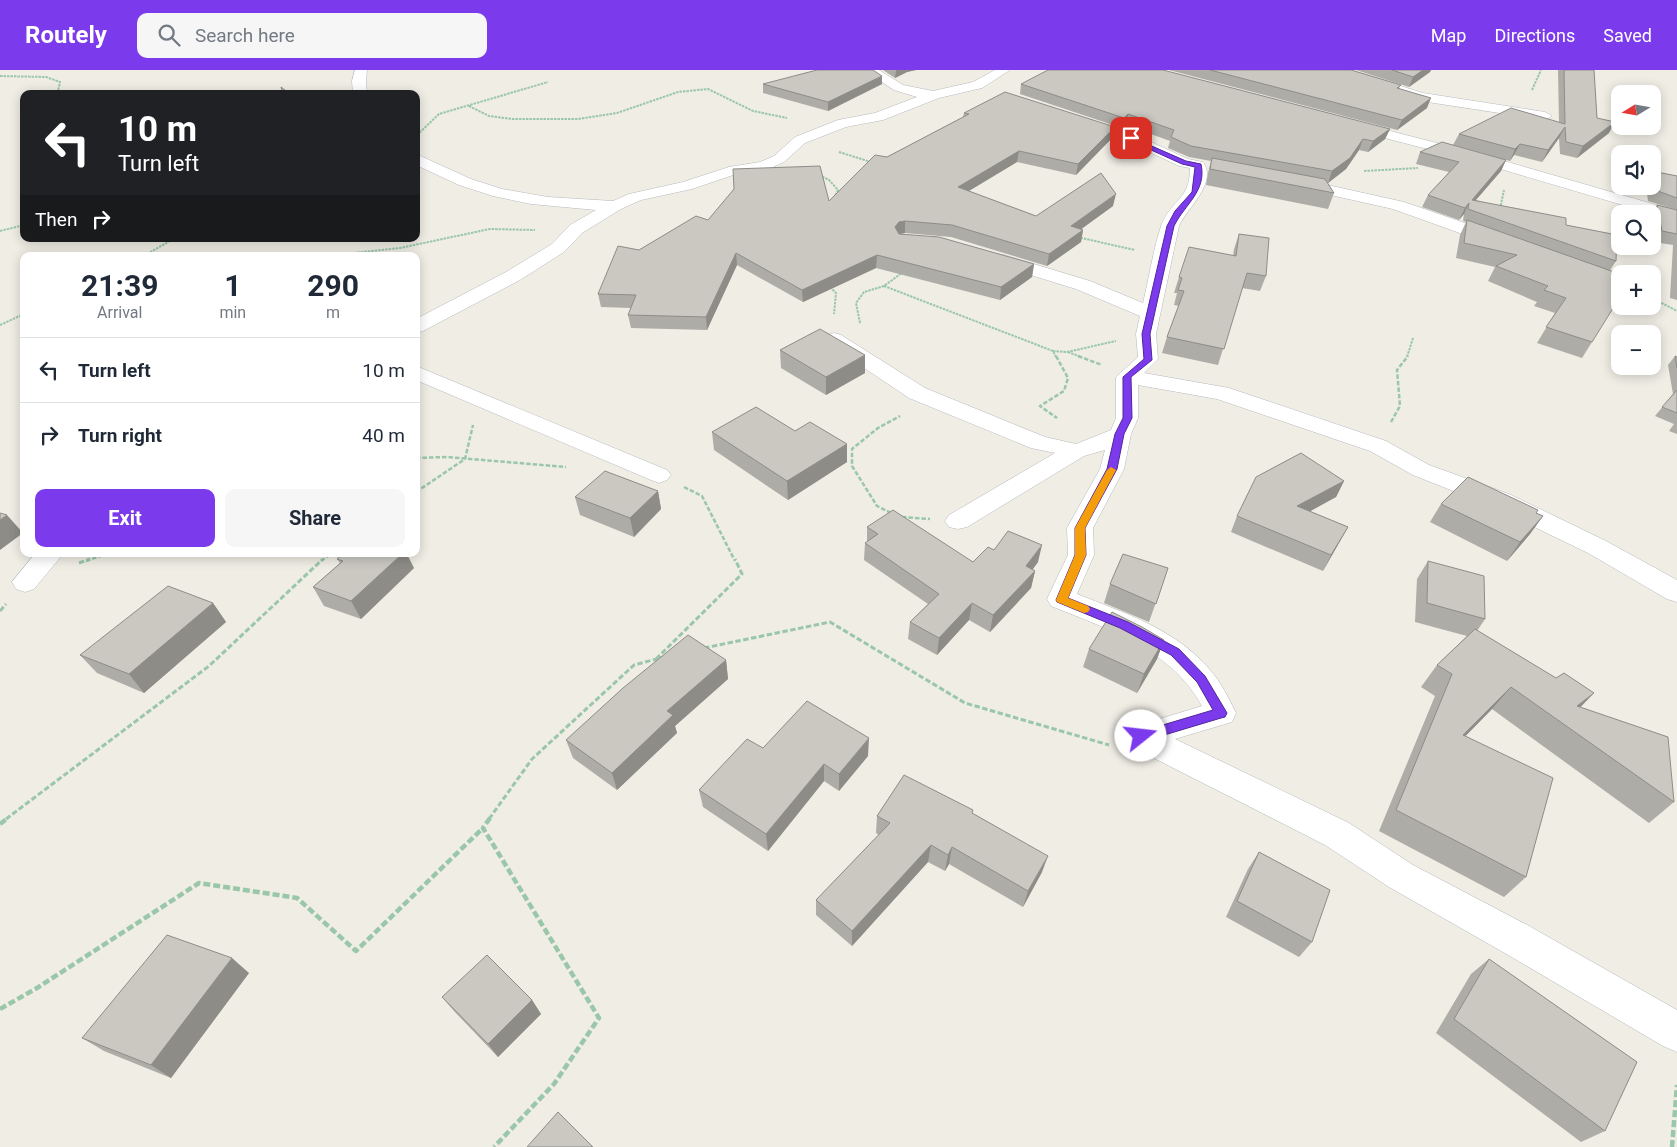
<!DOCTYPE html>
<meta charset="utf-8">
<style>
body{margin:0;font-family:Roboto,sans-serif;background:#f6f6f7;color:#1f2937;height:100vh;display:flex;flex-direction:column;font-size:19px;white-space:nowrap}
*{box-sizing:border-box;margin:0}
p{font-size:16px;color:#747a83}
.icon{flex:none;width:28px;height:28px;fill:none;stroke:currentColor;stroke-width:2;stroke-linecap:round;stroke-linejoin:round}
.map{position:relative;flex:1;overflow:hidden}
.side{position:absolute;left:20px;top:182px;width:400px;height:305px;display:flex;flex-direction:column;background:#fff;border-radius:10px;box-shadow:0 2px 12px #0003}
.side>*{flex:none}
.banner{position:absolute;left:20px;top:20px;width:400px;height:152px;border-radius:10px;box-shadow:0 2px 12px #0003;background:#202124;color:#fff;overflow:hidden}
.needle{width:32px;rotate:259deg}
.buttons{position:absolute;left:1611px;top:15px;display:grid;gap:10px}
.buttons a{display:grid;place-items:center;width:50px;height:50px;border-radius:10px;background:#fff;box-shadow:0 2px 12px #0003;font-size:25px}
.pin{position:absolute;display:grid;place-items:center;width:42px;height:42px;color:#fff;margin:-21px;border-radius:10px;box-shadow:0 2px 8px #0006}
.me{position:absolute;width:55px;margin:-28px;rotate:74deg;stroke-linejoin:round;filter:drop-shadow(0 0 4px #0008)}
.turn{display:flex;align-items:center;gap:18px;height:105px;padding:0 15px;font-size:22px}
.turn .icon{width:65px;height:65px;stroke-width:2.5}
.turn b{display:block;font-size:35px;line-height:42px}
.then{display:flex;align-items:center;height:48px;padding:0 15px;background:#0003;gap:10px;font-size:19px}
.eta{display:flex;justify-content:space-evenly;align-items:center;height:85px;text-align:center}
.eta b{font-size:30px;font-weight:700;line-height:35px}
.primary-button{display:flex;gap:10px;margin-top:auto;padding:10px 15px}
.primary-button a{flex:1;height:58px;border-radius:10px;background:#7c3aed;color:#fff;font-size:20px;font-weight:700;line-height:58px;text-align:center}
.primary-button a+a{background:#f6f6f7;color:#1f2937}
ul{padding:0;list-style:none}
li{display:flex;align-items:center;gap:15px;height:65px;padding:0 15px;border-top:1px solid #e0e1e3}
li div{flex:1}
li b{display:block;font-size:19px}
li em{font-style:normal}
header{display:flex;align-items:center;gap:30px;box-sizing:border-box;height:70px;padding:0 25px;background:#7c3aed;color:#fff}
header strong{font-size:24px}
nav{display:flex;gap:28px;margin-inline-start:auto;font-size:18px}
.search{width:350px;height:45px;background:#f6f6f7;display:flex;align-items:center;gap:12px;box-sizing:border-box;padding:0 18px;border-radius:10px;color:#747a83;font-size:19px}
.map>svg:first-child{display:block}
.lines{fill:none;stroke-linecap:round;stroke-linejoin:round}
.minor-casing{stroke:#b7babe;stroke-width:1}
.path-far3{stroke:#9ac7a9;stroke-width:2;stroke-dasharray:2.5 1;stroke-linecap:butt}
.path-far2{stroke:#9ac7a9;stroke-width:2.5;stroke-dasharray:4.5 2;stroke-linecap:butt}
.path-far1{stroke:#9ac7a9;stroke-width:3;stroke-dasharray:5.5 2.5;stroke-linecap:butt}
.path{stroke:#9ac7a9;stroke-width:4.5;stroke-dasharray:7 3;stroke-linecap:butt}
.minor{fill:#fff;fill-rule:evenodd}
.wall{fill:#aeaca6}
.shaded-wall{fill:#8d8c87}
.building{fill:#cac8c1;stroke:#8d8c87}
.route{fill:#7c3aed;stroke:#51269a}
.slow{fill:#f59e0b}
</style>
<header>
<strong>Routely</strong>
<div class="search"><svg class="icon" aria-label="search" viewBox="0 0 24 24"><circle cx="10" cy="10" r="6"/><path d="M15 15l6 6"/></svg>Search here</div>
<nav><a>Map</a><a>Directions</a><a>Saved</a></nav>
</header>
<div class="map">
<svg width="1677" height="1077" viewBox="0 0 1677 1077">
<rect width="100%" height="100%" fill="#efede4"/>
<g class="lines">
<defs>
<path id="minor" d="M355,0H367L366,11L367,24H353L352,11Z
M864,0H879L903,15L933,21L973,12L995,0H1010L982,18L939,28L883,50L846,57L805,73L784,92L769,99L736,104L692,119L641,130L621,139L582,163L564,182L520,210L423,261L416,263V249L506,202L552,174L570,155L596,140L531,134L493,126L459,115L416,95V84L471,109L502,119L548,127L613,131L629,124L683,112L729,97L760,92L774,86L795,67L838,50L875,43L917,27L894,20Z
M1330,0H1350L1423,23L1545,42L1552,46L1545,50L1421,31L1331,3Z
M1077,46L1136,65L1188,89L1203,92C1218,113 1187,138 1179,156L1156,264L1158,289L1144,303L1229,318L1386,371L1429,395L1509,424L1606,471L1677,510V532L1667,529L1588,483L1491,436L1413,405L1370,381L1217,329L1138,315V348L1131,364L1124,399L1093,458L1094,485L1077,524C1124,543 1176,559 1210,600C1221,612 1229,629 1236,643L1232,652L1175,669L1349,753L1413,795L1529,856L1677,940V982L1663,976L1503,882L1389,817L1325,775L1130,676L1125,667L1130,658L1202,636C1171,579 1108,559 1051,536L1047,529L1068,485L1067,458L1100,399L1105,380L1084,386L967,457L958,459L949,457L945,451L949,445L1055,383L1031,378L909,328L827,273L824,269L827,265L834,263L841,265L925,318L1045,367L1076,374L1111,360L1116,348V307L1138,287L1136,264L1140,246L1076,219L992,193L989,189L992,185L998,184L1004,185L1090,211L1143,233C1149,208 1153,181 1161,156C1171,129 1190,131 1190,98L1179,96L1126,71L1072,53L1070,50L1072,47Z
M1351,51L1480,84L1677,141V151L1470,90L1346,58L1344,55L1346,52Z
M1296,108L1404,132L1505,167L1508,171L1505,175L1499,176L1493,175L1393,139L1290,116L1288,113L1290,110Z
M416,296L667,400L671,405L667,410L659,413L651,410L416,310Z
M35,484H63L34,519L25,522L16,519L12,512Z"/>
</defs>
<use href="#minor" class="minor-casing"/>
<path class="path-far3" d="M0,6L46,7L60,12L58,21L63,24
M1532,20L1541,0
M469,36L489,46L512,49H578L617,43L678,22L708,19L753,41L787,48
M417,65L439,44L548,12
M839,82L871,92
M1364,101L1418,98
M819,105L829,110L838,120L835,126
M1500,139L1504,120
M0,161L24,155
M1077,167L1135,180
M144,186L173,169
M326,186L400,178L490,159L535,160
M884,216L1053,281L1056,287
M830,217L836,223L834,244
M1652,228L1677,241
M860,253L856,233L864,222L884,216L903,202
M0,255L24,244
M1053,281L1067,282L1116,271
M1068,282L1081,287
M1407,287L1413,268"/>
<path class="path-far2" d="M1056,286L1068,308L1064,321L1040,336L1057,348
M1078,286L1102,295
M1391,352L1400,336L1397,300L1408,286
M416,388L447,387L566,397
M684,417L702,426L735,491
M416,422L465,389L473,355
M891,443L877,436L852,396V379L878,358L900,346
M902,447L930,449
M86,491L106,484
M321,491L331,484"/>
<path class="path-far1" d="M79,493L90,489
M0,541L6,534
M704,578L830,552L965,633L1109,675
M656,589L742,504L735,489
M6,749L209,596L323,489
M489,749L532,689L634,595L664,587"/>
<path class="path" d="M490,748L483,758L599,948L554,1014L494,1077
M0,754L8,748
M0,939L37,918L199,813L297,828L356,881L483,758
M1672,1077L1677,1015"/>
<use href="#minor" class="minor"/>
</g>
<path class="wall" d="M883,0H916L907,2L895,8Z
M1169,0H1351L1401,15L1399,18L1427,38L1397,60Z
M1356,0H1431L1430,2L1409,17Z
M1558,0H1594L1597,48L1609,63L1577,88L1560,84L1559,68L1542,92L1514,85L1510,91L1453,75L1459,64L1559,52Z
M882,6V14L828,41L763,23V14Z
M1021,14L1390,59L1385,69L1368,82L1359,80L1346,99L1328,113L1327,112L1334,123L1328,139L1206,115L1208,103L1211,91L1189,87L1168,78L1170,71L1126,55L1122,58L1020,24Z
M964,43L1112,68L1076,105L1017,92L969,121L1036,146L1113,136L1081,159L1083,160L1081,172L1047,196L951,167L905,163L901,164L1034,194L1032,207L1000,230L876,198L803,232L737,195L707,260L631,258L628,245L631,238L601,237L598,224L639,180L708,150L829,131L887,87L963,47Z
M1420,82L1506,90L1501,101L1476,130L1566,155L1616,191L1610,200L1592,272L1582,288L1537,273L1555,243L1534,236L1537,232L1488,211L1495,197L1456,188L1460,165L1466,152L1463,151L1464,144L1459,150L1422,137L1428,125L1449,102L1416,94Z
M1652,101L1677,106V230L1670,228L1673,175L1654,172L1652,159V144H1651L1657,135L1674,139L1648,131L1646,116H1652Z
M1239,164L1266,206L1260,221L1242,218L1218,295L1162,283L1167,267L1179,236L1174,235L1177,223H1174L1179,207L1233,186L1234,179Z
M780,280L865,303L826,325L781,298Z
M1675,286L1677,287V364L1669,361L1674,354L1655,346L1673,324L1668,295Z
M795,361L847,374V392L788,430L714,380L712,362Z
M1344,411L1336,427L1309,441L1348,457L1323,501L1231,462L1237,446Z
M658,421L661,439L634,467L580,445L575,427Z
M1441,434L1536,443L1543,446L1530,464L1507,491L1430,452Z
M867,457L973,492L994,480L1038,492L1032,499L1035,501L1031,518L990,562L969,550L937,585L908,569L910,552L928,534L864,490L865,473L867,472Z
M337,489L414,498L361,549L324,536L313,517L340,493Z
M1428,491L1485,549L1477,561L1581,637L1674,732L1649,753L1492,639L1465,666L1526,807L1504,827L1379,761L1435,626L1421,617L1437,595L1467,566L1415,552L1417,509Z
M1168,498L1149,552L1104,533L1110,514Z
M213,533L226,552L144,623L97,603L80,585Z
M1164,570L1157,589L1137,623L1083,597L1089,579Z
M726,590L728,609L675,656L677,663L617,720L573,688L566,670Z
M763,678L868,686L839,721L824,711L768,781L703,737L699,720Z
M973,740L972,743L1042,802L1023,837L949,794L945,801L928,792L852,876L816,845V830L879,765L876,763L877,746Z
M1259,782L1312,872L1299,887L1226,847L1248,799Z
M1489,889L1605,1061L1581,1072L1436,963L1471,904Z
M249,903L171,1008L104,981L82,968Z
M442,927L532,930L541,944L498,987L454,941Z"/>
<path class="shaded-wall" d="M896,0H916L907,2L895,8Z
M1423,0H1431L1430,2L1409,17L1413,7Z
M882,6V14L828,41V32Z
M1431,28L1427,38L1397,60L1402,50Z
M1128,44L1126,55L1122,58L1124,48Z
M1615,52L1609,63L1577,88L1583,76Z
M1115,57L1112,68L1076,105L1078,94Z
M1565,57L1559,68L1542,92L1548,80Z
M1390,59L1385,69L1368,82L1373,71Z
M1363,69L1359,80L1346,99L1328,113L1332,101Z
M1520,74L1514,85L1510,91L1515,79Z
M1019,81L1017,92L957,128L958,117Z
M1506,90L1501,101L1468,139L1472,130Z
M1116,124L1113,136L1069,168L1071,156Z
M1469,133L1464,144L1459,150L1465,138Z
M905,151V163L899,164L895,157L899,152Z
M1083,160L1081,172L1047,196L1049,184Z
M736,183L737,195L707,260L706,247Z
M877,185L876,198L803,232L802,220Z
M1034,194L1032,207L1000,230L1001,217Z
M865,285V303L826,325V307Z
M847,374V392L788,430L787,411Z
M1344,411L1336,427L1289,453L1297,436Z
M658,421L661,439L634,467L630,448Z
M7,445L23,463L0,480V450Z
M1543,446L1530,464L1507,491L1520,472Z
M1348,457L1339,473L1323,501L1331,485Z
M1042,475L1038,492L1023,513L1026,496Z
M402,484H407L414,498L361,549L351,531Z
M1035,501L1031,518L990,562L993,545Z
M213,533L226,552L144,623L129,604Z
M972,533L969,550L937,585L939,568Z
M1164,570L1157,589L1137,623L1144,604Z
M726,590L728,609L675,656L677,663L617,720L612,703L667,641Z
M1511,617L1492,639L1445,687L1463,665Z
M1594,623L1573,645L1577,636Z
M869,668L868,686L839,721V704Z
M824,694V711L768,781L766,764Z
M931,775L928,792L852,876V861Z
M952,777L949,794L945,801L948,785Z
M1048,786L1042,802L1023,837L1028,821Z
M232,888L249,903L171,1008L151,995Z
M532,930L541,944L498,987L488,974Z"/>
<path class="building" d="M817,0H873L882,6L828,32L763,14Z
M1048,0H1163L1390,59L1373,71L1363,69L1350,88L1332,101L1191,76L1171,67L1174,60L1128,44L1124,48L1021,14Z
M1210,0H1351L1401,15L1397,18L1431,28L1402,50Z
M1392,0H1423L1413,7Z
M1564,0H1594L1597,48L1615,52L1583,76L1566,72L1565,57L1548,80L1520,74L1515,79L1459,64L1511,38L1565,54Z
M281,17L290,24H283Z
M1005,22L1115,57L1078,94L1019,81L958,117L1036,146L1101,103L1116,124L1071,156L1083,160L1049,184L952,155L905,151L899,152L895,157L899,164L939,167L1034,194L1001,217L877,185L802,220L736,183L706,247L628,245L636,225L598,224L618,176L639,180L696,146L708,150L734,119L733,99L820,96L829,131L875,85L887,87L969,44L964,43Z
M1442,72L1506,90L1472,130L1566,148V155L1617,165L1616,191L1468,139L1469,133L1465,138L1428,125L1459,92L1420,82Z
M1212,88L1325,109L1334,123L1210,99Z
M1652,101L1677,106V128L1655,120Z
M1657,135L1677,140V164L1662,161Z
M1467,150L1617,203V212L1620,213V227L1592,272L1546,257L1566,228L1544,220L1548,216L1496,196L1517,185L1464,173Z
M1239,164L1269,168L1266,206L1247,203L1224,279L1167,267L1184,221L1178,220L1182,208L1179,207L1189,177L1236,186Z
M820,259L865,285L826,307L780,280Z
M1675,286L1677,287V298Z
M1677,320V343L1662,337Z
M756,337L795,361L810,352L847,374L787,411L712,362Z
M1301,383L1344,411L1297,436L1348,457L1331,485L1237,446L1256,407Z
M605,401L658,421L630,448L575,427Z
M1468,407L1538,440L1536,443L1543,446L1520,472L1441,434Z
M893,440L973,492L988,477L994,480L1008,461L1042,475L1026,496L1035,501L993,545L972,533L939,568L910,552L939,524L865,473L878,464L867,457Z
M0,443L7,445L0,450Z
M343,484H402L351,531L313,517L343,491L337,489Z
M1123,484L1168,498L1156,534L1110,514Z
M1428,491L1484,506L1485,549L1427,533Z
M168,516L213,533L129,604L80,585Z
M1112,542L1142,557L1164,570L1144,604L1089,579Z
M1475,559L1556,608L1564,603L1594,623L1577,636L1668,667L1674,732L1511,617L1463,665L1553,708L1526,807L1396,740L1452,604L1437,595Z
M688,565L726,590L667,641L673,645L612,703L566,670L623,618Z
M807,631L869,668L839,704L824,694L766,764L699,720L747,669L763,678Z
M904,705L973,740L972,743L1048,786L1028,821L952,777L948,785L931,775L852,861L816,830L890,753L877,746Z
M1259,782L1330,820L1312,872L1237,831Z
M167,865L232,888L151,995L82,968Z
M487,885L532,930L488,974L442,927Z
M1489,889L1637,992L1605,1061L1454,949Z
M558,1042L593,1077H527Z"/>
<path class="route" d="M1131,67L1186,91L1201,94C1207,121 1185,134 1174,156L1150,264L1152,290L1131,307L1132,348L1124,364L1117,399L1085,458L1086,485L1068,528L1128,552L1179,579L1205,606L1227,643L1225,647L1221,648L1141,672L1136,670L1134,666L1136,663L1213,640L1197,612L1171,585L1120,558L1057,532L1056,530L1075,485V458L1107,399L1115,364L1123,348V307L1144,289L1142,264L1167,156L1175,141L1192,122L1195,97L1182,94L1129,70Z"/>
<path class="slow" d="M1111,397L1116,400L1085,458L1086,485L1068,528L1088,536L1090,539L1088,542L1084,543L1057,532L1056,530L1075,485V458L1107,400Z"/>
</svg>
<div class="buttons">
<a><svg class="needle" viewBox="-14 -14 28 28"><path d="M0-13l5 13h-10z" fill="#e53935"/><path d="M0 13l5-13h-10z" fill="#747a83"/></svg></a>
<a><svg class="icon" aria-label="sound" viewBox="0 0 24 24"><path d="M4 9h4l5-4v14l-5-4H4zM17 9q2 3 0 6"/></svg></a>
<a><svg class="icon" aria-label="search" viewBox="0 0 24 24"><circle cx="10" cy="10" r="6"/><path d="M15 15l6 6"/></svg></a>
<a>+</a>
<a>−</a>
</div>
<div class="pin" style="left:1131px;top:68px;background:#d93025"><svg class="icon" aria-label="arrive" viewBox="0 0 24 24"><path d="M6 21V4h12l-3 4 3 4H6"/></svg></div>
<svg class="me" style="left:1141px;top:666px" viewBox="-20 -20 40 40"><circle r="19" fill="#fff"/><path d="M0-13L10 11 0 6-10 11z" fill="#7c3aed"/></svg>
<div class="banner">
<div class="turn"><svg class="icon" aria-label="left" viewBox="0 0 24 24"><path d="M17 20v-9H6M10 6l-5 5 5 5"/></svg><div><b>10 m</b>Turn left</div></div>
<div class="then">Then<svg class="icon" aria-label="right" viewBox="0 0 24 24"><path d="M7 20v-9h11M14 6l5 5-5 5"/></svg></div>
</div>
<section class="side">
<div class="eta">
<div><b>21:39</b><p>Arrival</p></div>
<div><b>1</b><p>min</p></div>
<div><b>290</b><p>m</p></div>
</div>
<ul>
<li><svg class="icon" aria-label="left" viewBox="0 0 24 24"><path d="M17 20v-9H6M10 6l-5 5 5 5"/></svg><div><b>Turn left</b></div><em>10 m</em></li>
<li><svg class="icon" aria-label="right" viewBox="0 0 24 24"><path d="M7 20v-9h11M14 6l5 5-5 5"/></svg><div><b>Turn right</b></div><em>40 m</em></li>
</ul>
<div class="primary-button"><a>Exit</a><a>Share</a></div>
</section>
</div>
